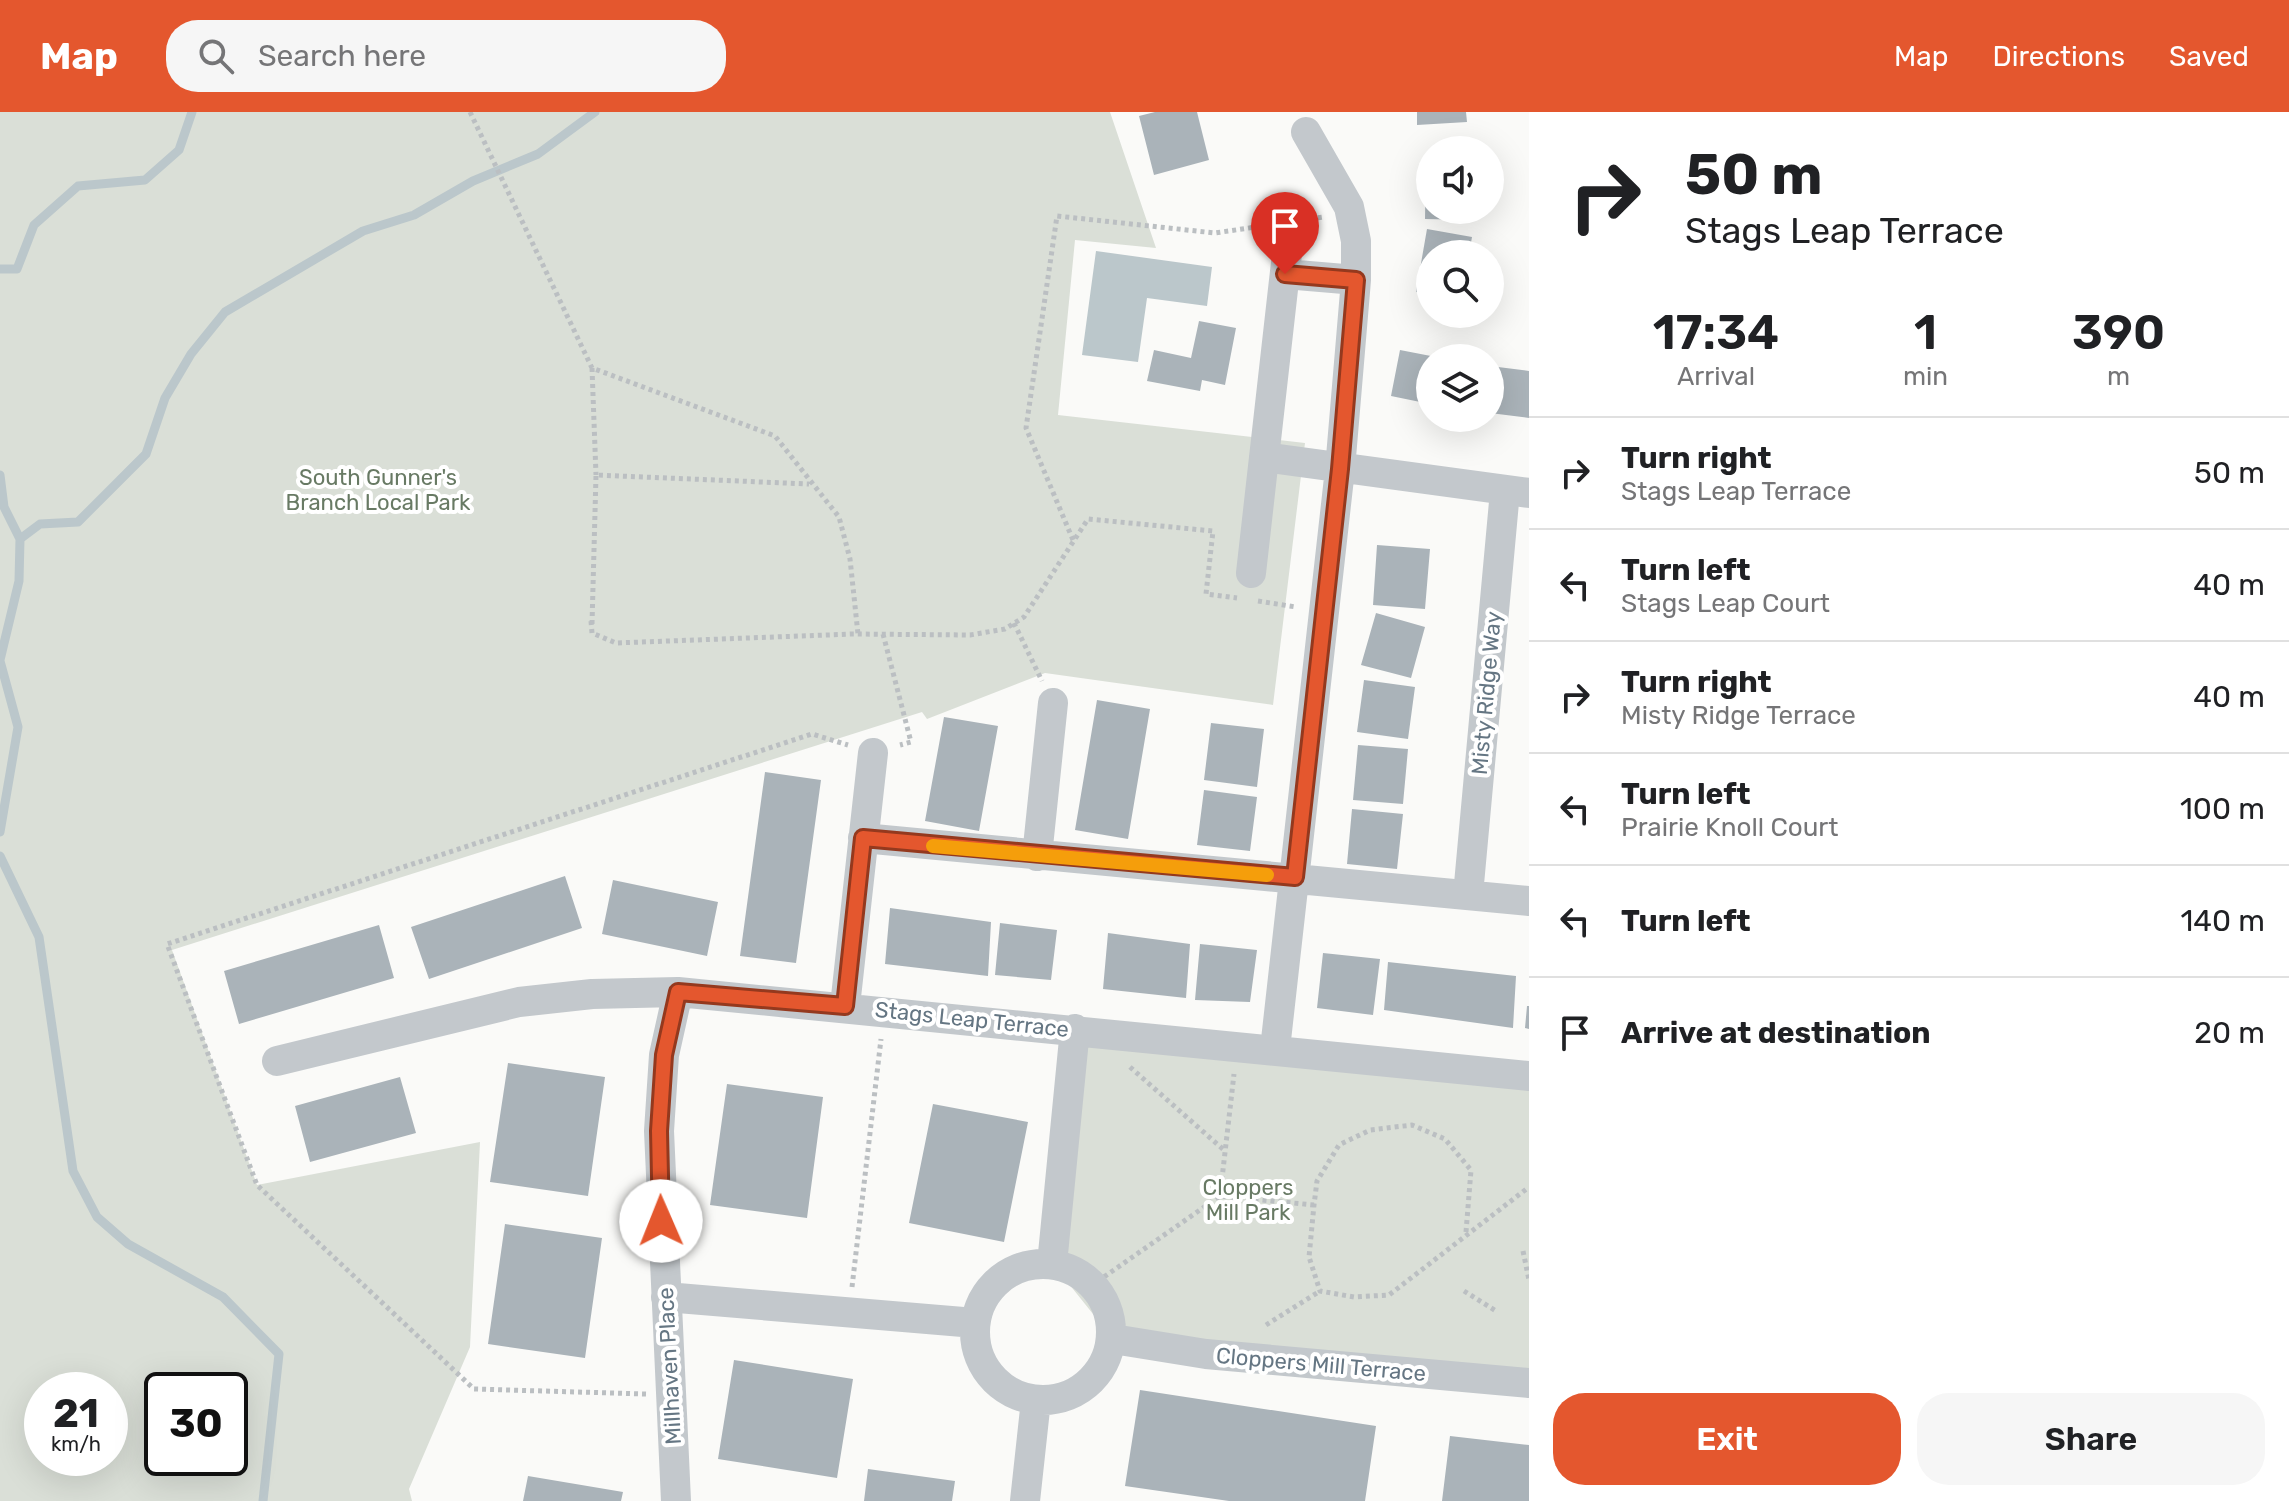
<!DOCTYPE html>
<style>
body{margin:0;font-family:Rubik,sans-serif;background:#f6f6f6;color:#202124;height:100vh;display:flex;flex-direction:column;font-size:30px;white-space:nowrap}
*{box-sizing:border-box;margin:0}
p{font-size:26px;color:#757577}
.icon{flex:none;width:44px;height:44px;fill:none;stroke:currentColor;stroke-width:2;stroke-linecap:round;stroke-linejoin:round}
.map{position:relative;flex:1;overflow:hidden}
.drawer{display:flex;flex-direction:column;background:#fff;width:760px}
.drawer>*{flex:none}
.hud{background:#fff;color:#202124;overflow:hidden}
.tools{position:absolute;left:1416px;top:24px;display:grid;gap:16px}
.tools a{display:grid;place-items:center;width:88px;height:88px;border-radius:50%;background:#fff;box-shadow:0 8px 32px #0002;font-size:40px}
.speed{position:absolute;left:24px;top:1260px;display:flex;gap:16px;font-size:40px;font-weight:700;text-align:center}
.speed>*{display:grid;place-content:center;width:104px;height:104px;border-radius:50%;background:#fff;box-shadow:0 8px 32px #0002;line-height:1}
.speed small{font-size:20px;font-weight:400}
.speed .limit{border:4px solid #111;border-radius:12px;background:#fff;color:#111}
.pin{position:absolute;display:grid;place-items:center;width:68px;height:68px;color:#fff;margin:-82px -34px;border-radius:50% 50% 50% 0;rotate:-45deg;box-shadow:0 0 8px #0007}
.pin .icon{rotate:45deg}
.me{position:absolute;width:88px;margin:-44px;rotate:359deg;stroke-linejoin:round;filter:drop-shadow(0 0 6px #0008)}
.turn{display:flex;align-items:center;gap:28px;height:168px;padding:0 24px;font-size:36px}
.turn .icon{width:104px;height:104px;stroke-width:2.5}
.turn b{display:block;font-size:56px;line-height:68px}
.eta{display:flex;justify-content:space-evenly;align-items:center;height:136px;text-align:center}
.eta b{font-size:48px;font-weight:600;line-height:56px}
.button{display:flex;gap:16px;margin-top:auto;padding:16px 24px}
.button a{flex:1;height:92px;border-radius:32px;background:#e4572e;color:#fff;font-size:32px;font-weight:600;line-height:92px;text-align:center}
.button a+a{background:#f6f6f6;color:#202124}
ul{padding:0;list-style:none}
li{display:flex;align-items:center;gap:24px;height:112px;padding:0 24px;border-top:2px solid #e0e0e0}
li div{flex:1}
li b{display:block;font-size:30px}
li em{font-style:normal}
header{display:flex;align-items:center;gap:48px;box-sizing:border-box;height:112px;padding:0 40px;background:#e4572e;color:#fff}
header strong{font-size:38px}
nav{display:flex;gap:44px;margin-inline-start:auto;font-size:28px}
.search{width:560px;height:72px;background:#f6f6f6;display:flex;align-items:center;gap:20px;box-sizing:border-box;padding:0 28px;border-radius:32px;color:#757577;font-size:30px}
main{display:flex;flex:1;min-height:0}
.map>svg:first-child{display:block}
.green{fill:#dadfd7;fill-rule:evenodd}
.water{fill:#bbc7cb}
.lines{fill:none;stroke-linecap:round;stroke-linejoin:round}
.stream{stroke:#bbc7cb;stroke-width:9}
.building{fill:#aab3b9}
.path{stroke:#bbbfc2;stroke-width:5;stroke-dasharray:4 4;stroke-linecap:butt}
.minor{stroke:#c3c8cc;stroke-width:30}
.route-casing{stroke:#94391e;stroke-width:20}
.route{stroke:#e4572e;stroke-width:14}
.slow{stroke:#f59e0b;stroke-width:14}
.labels{text-anchor:middle;stroke-width:8;stroke-linejoin:round;paint-order:stroke}
.park-label{font-size:22px;fill:#687a64;stroke:#fff}
.street-label{font-size:22px;fill:#657683;stroke:#fff}
</style>
<header>
<strong>Map</strong>
<div class="search"><svg class="icon" aria-label="search" viewBox="0 0 24 24"><circle cx="10" cy="10" r="6"/><path d="M15 15l6 6"/></svg>Search here</div>
<nav><a>Map</a><a>Directions</a><a>Saved</a></nav>
</header>
<main>
<div class="map">
<svg width="1529" height="1389" viewBox="0 0 1529 1389">
<rect width="100%" height="100%" fill="#fafaf8"/>
<path class="green" d="M0,0H1110L1156,136L1075,128L1058,303L1305,331L1273,593L1045,561L927,607L922,600L172,838L257,1073L480,1030L470,1235L409,1377L412,1389H0ZM42,1278H110V1346H42ZM162,1278H230V1346H162Z
M1075,917L1529,964V1270L1113,1227L1053,1152Z"/>
<path class="water" d="M1096,139L1212,155L1207,194L1147,186L1138,250L1082,243Z"/>
<g class="lines">
<path class="stream" d="M0,157H17L34,113L78,74L145,68L179,38L192,0
M0,363L4,395L20,427
M0,548L19,469L20,427L40,412L78,410L146,342L165,286L191,242L225,200L363,119L414,103L473,69L538,42L595,0
M0,549L18,615L0,720
M0,744L39,825L73,1059L97,1105L128,1132L223,1185L279,1242L263,1389"/>
</g>
<path class="building" d="M1155,0H1197L1209,48L1154,63L1139,4Z
M1417,0H1466L1467,10L1417,13Z
M1426,42H1430V98H1471L1470,108L1425,107Z
M1427,117L1472,125L1469,142H1430V183L1416,180Z
M1199,209L1236,216L1225,273L1202,268L1200,279L1147,269L1154,238L1191,246Z
M1400,238L1436,245L1430,246V292L1391,284Z
M1490,254L1529,259V306L1490,301Z
M1377,433L1430,437L1425,497L1373,493Z
M1376,501L1425,515L1411,566L1361,553Z
M1364,568L1415,575L1408,627L1357,620Z
M1097,588L1150,597L1128,727L1075,718Z
M944,605L998,614L979,719L925,709Z
M1211,611L1264,617L1257,675L1204,668Z
M1358,633L1408,637L1403,692L1353,688Z
M765,660L821,668L796,851L740,844Z
M1204,678L1257,685L1250,739L1197,733Z
M1352,697L1403,702L1397,757L1347,752Z
M565,764L582,816L429,867L411,815Z
M613,768L718,790L707,844L602,822Z
M890,796L991,810L988,864L885,852Z
M1000,811L1057,818L1051,868L995,863Z
M379,813L394,866L239,912L224,859Z
M1108,821L1190,832L1186,886L1103,877Z
M1200,832L1257,838L1250,890L1195,888Z
M1323,841L1380,847L1373,903L1317,896Z
M1388,850L1516,864L1513,916L1384,898Z
M1527,894H1529V917L1525,916Z
M508,951L605,965L588,1084L490,1070Z
M400,965L416,1021L310,1050L295,994Z
M727,972L823,985L807,1106L710,1093Z
M933,992L1028,1010L1004,1130L909,1111Z
M505,1112L602,1126L585,1246L488,1232Z
M734,1248L853,1267L837,1366L718,1347Z
M1140,1278L1376,1314L1365,1389H1229L1125,1374Z
M1450,1324L1529,1333V1389H1442Z
M868,1357L955,1369L952,1389H864Z
M528,1364L623,1380L621,1389H523Z"/>
<g class="lines">
<path class="path" d="M470,0L592,256L775,324L839,405L850,447L858,522
M1302,108L1324,105
M592,256L596,363
M1073,428L1026,316L1057,104L1215,121L1269,113
M1258,489L1296,495
M591,509L592,521L616,531L853,522L970,523L1005,517L1024,505L1088,407L1213,419L1206,482L1237,486
M1014,511L1042,569
M592,512L596,363L809,372
M883,522L911,630L900,633
M1130,955L1225,1039
M1220,1084L1234,962
M1466,1120L1471,1058L1445,1027L1412,1013L1370,1018L1339,1033L1317,1069L1314,1093L1309,1145L1320,1179L1354,1185L1389,1183L1529,1075
M1523,1139L1529,1168
M1091,1174L1220,1084L1314,1093
M852,1175L881,927
M1464,1179L1496,1199
M1266,1213L1320,1179
M646,1282L474,1277L257,1073L167,832L812,622L848,633"/>
<path class="minor" d="M1285,162L1356,168
M1264,345L1529,381
M1251,461L1288,133
M863,726L1529,789
M1037,744L1053,591
M1468,783L1505,379
M845,894L873,641
M1275,937L1340,357L1356,168V129L1349,95L1306,20
M277,949L519,890L592,882L678,880L1529,964
M1052,1152L1075,917
M975 1220a68 68 0 1 1 136 0a68 68 0 1 1-136 0Z
M666,1185L975,1211
M1113,1227L1206,1242L1529,1271
M676,1389L659,1019L664,943L678,880
M1025,1389L1036,1288"/>
</g>
<g class="lines">
<defs>
<path id="route" d="M661,1109L659,1019L664,943L678,880L845,894L863,726L1295,765L1340,357L1356,168L1285,162"/>
</defs>
<use href="#route" class="route-casing"/>
<use href="#route" class="route"/>
<path class="slow" d="M933,734L1267,763"/>
</g>
<g class="labels">
<g class="park-label">
<text x="378" y="373">South Gunner's<tspan x="378" dy="25">Branch Local Park</tspan></text>
<text x="1248" y="1083">Cloppers<tspan x="1248" dy="25">Mill Park</tspan></text>
</g>
<g class="street-label">
<text transform="translate(1486 581) rotate(-85)" y="8">Misty Ridge Way</text>
<text transform="translate(972 907) rotate(6)" y="8">Stags Leap Terrace</text>
<text transform="translate(1321 1252) rotate(5)" y="8">Cloppers Mill Terrace</text>
<text transform="translate(669 1254) rotate(-93)" y="8">Millhaven Place</text>
</g>
</g>
</svg>
<div class="tools">
<a><svg class="icon" aria-label="sound" viewBox="0 0 24 24"><path d="M4 9h4l5-4v14l-5-4H4zM17 9q2 3 0 6"/></svg></a>
<a><svg class="icon" aria-label="search" viewBox="0 0 24 24"><circle cx="10" cy="10" r="6"/><path d="M15 15l6 6"/></svg></a>
<a><svg class="icon" aria-label="layers" viewBox="0 0 24 24"><path d="M12 4l9 5-9 5-9-5zM3 14l9 5 9-5"/></svg></a>
</div>
<div class="speed"><div>21<small>km/h</small></div><div class="limit">30</div></div>
<div class="pin" style="left:1285px;top:162px;background:#d93025"><svg class="icon" aria-label="arrive" viewBox="0 0 24 24"><path d="M6 21V4h12l-3 4 3 4H6"/></svg></div>
<svg class="me" style="left:661px;top:1109px" viewBox="-20 -20 40 40"><circle r="19" fill="#fff"/><path d="M0-13L10 11 0 6-10 11z" fill="#e4572e"/></svg>
</div>
<section class="drawer">
<div class="hud">
<div class="turn"><svg class="icon" aria-label="right" viewBox="0 0 24 24"><path d="M7 20v-9h11M14 6l5 5-5 5"/></svg><div><b>50 m</b>Stags Leap Terrace</div></div>
</div>
<div class="eta">
<div><b>17:34</b><p>Arrival</p></div>
<div><b>1</b><p>min</p></div>
<div><b>390</b><p>m</p></div>
</div>
<ul>
<li><svg class="icon" aria-label="right" viewBox="0 0 24 24"><path d="M7 20v-9h11M14 6l5 5-5 5"/></svg><div><b>Turn right</b><p>Stags Leap Terrace</p></div><em>50 m</em></li>
<li><svg class="icon" aria-label="left" viewBox="0 0 24 24"><path d="M17 20v-9H6M10 6l-5 5 5 5"/></svg><div><b>Turn left</b><p>Stags Leap Court</p></div><em>40 m</em></li>
<li><svg class="icon" aria-label="right" viewBox="0 0 24 24"><path d="M7 20v-9h11M14 6l5 5-5 5"/></svg><div><b>Turn right</b><p>Misty Ridge Terrace</p></div><em>40 m</em></li>
<li><svg class="icon" aria-label="left" viewBox="0 0 24 24"><path d="M17 20v-9H6M10 6l-5 5 5 5"/></svg><div><b>Turn left</b><p>Prairie Knoll Court</p></div><em>100 m</em></li>
<li><svg class="icon" aria-label="left" viewBox="0 0 24 24"><path d="M17 20v-9H6M10 6l-5 5 5 5"/></svg><div><b>Turn left</b></div><em>140 m</em></li>
<li><svg class="icon" aria-label="arrive" viewBox="0 0 24 24"><path d="M6 21V4h12l-3 4 3 4H6"/></svg><div><b>Arrive at destination</b></div><em>20 m</em></li>
</ul>
<div class="button"><a>Exit</a><a>Share</a></div>
</section>
</main>
